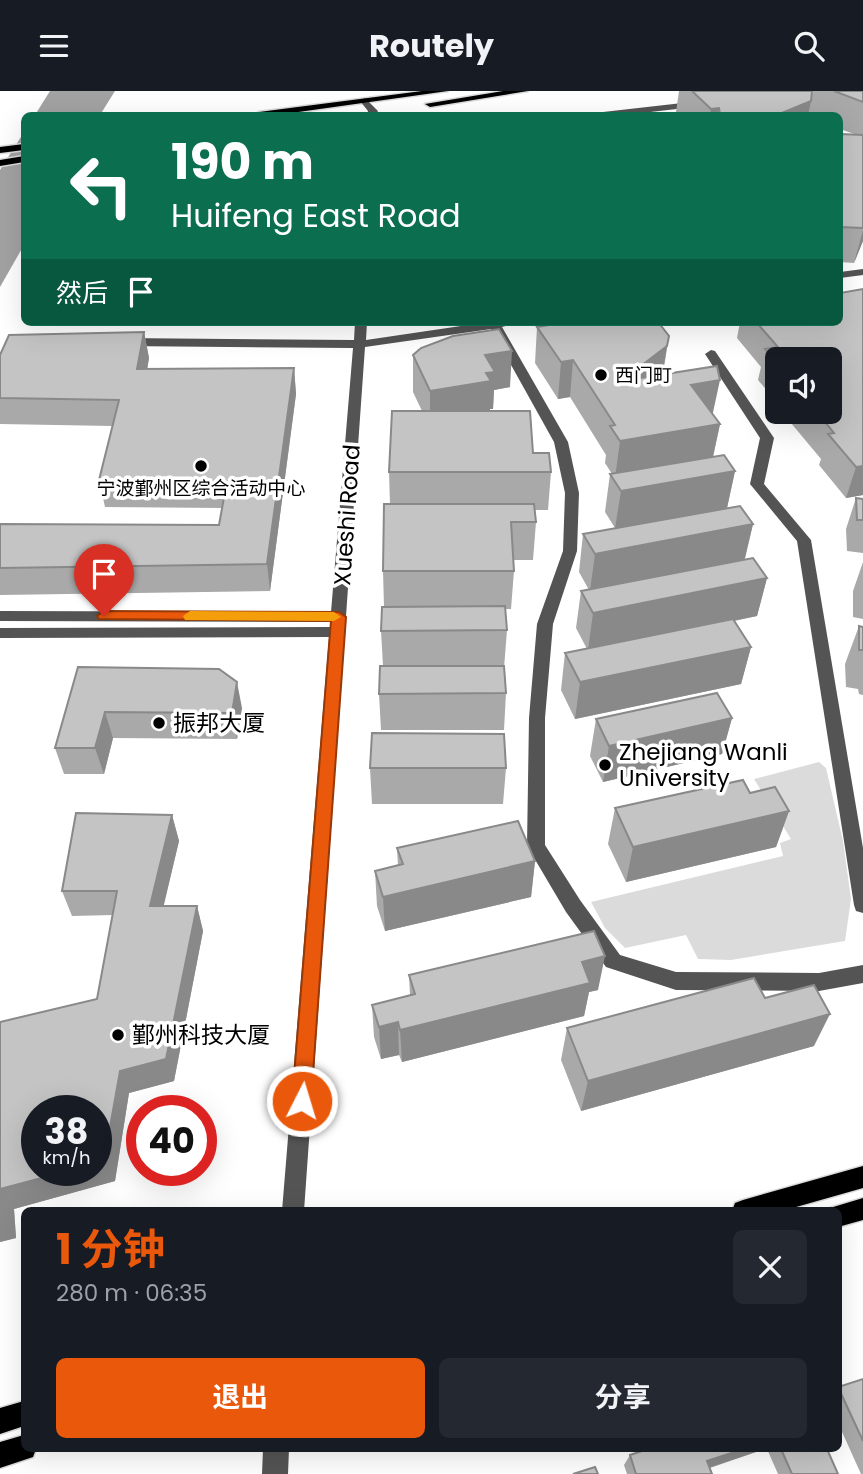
<!DOCTYPE html>
<html lang="zh">
<meta charset="utf-8">
<style>
body{margin:0;font-family:Poppins,"Noto Sans SC",sans-serif;background:#242831;color:#f1f3f6;height:100vh;display:flex;flex-direction:column;font-size:26px;white-space:nowrap}
*{box-sizing:border-box;margin:0}
p{font-size:23px;color:#9ea1a6}
.icon{flex:none;width:38px;height:38px;fill:none;stroke:currentColor;stroke-width:2;stroke-linecap:round;stroke-linejoin:round}
.map{position:relative;flex:1;overflow:hidden}
.side{position:absolute;left:21px;top:1116px;width:821px;height:245px;display:flex;flex-direction:column;background:#171b24;border-radius:10px;box-shadow:0 7px 28px #0002}
.side>*{flex:none}
.guide{position:absolute;left:21px;top:21px;width:822px;height:214px;border-radius:10px;box-shadow:0 7px 28px #0002;background:#0b6e4f;color:#fff;overflow:hidden}
.fabs{position:absolute;left:765px;top:256px;display:grid;gap:14px}
.fabs a{display:grid;place-items:center;width:77px;height:77px;border-radius:10px;background:#171b24;box-shadow:0 7px 28px #0002;font-size:35px}
.speed{position:absolute;left:21px;top:1004px;display:flex;gap:14px;font-size:35px;font-weight:700;text-align:center}
.speed>*{display:grid;place-content:center;width:91px;height:91px;border-radius:50%;background:#171b24;box-shadow:0 7px 28px #0002;line-height:1}
.speed small{font-size:18px;font-weight:400}
.speed .limit{border:10px solid #d22;background:#fff;color:#111}
.pin{position:absolute;display:grid;place-items:center;width:60px;height:60px;color:#fff;margin:-72px -30px;border-radius:50% 50% 50% 0;rotate:-45deg;box-shadow:0 0 7px #0007}
.pin .icon{rotate:45deg}
.me{position:absolute;width:77px;margin:-38px;rotate:5deg;stroke-linejoin:round;filter:drop-shadow(0 0 5px #0008)}
.turn{display:flex;align-items:center;gap:24px;height:147px;padding:0 35px;font-size:32px}
.turn .icon{width:91px;height:91px;stroke-width:2.5}
.turn b{display:block;font-size:49px;line-height:60px}
.then{display:flex;align-items:center;height:66px;padding:0 35px;background:#0003;gap:14px;font-size:26px}
.round{display:grid;place-items:center;flex:none;width:74px;height:74px;border-radius:10px;background:#242831}
.overview{display:flex;align-items:center;justify-content:space-between;height:119px;padding:0 35px}
h1{font-size:42px;font-weight:700;line-height:52px;color:#ea580c}
.action{display:flex;gap:14px;margin-top:auto;padding:14px 35px}
.action a{flex:1;height:80px;border-radius:10px;background:#ea580c;color:#fff;font-size:28px;font-weight:700;line-height:80px;text-align:center}
.action a+a{background:#242831;color:#f1f3f6}
header{display:flex;justify-content:space-between;align-items:center;height:91px;padding:0 35px;background:#171b24;font-size:32px;font-weight:700}
.map>svg:first-child{display:block}
.green{fill:#dbdbdb}
.water{fill:#a2a2a2}
.lines{fill:none;stroke-linecap:round;stroke-linejoin:round}
.major-casing{stroke:#dbdbdb;stroke-width:3}
.minor{fill:#545454;fill-rule:evenodd}
.major{fill:#000;fill-rule:evenodd}
.wall{fill:#a9a9a9}
.shaded-wall{fill:#898989}
.building{fill:#c4c4c4;stroke:#898989;stroke-width:2}
.route{fill:#ea580c;stroke:#983908;stroke-width:2}
.slow{fill:#f59e0b}
.poi-dot{fill:#000;stroke:#fff;stroke-width:2.5}
.labels{text-anchor:middle;stroke-width:7;stroke-linejoin:round;paint-order:stroke}
.far-poi-label{font-size:19px;fill:#000;stroke:#fff;text-anchor:start}
.street-label{font-size:23px;fill:#000;stroke:#fff}
.poi-label{font-size:23px;fill:#000;stroke:#fff;text-anchor:start}
</style>
<header><svg class="icon" aria-label="menu" viewBox="0 0 24 24"><path d="M4 6h16M4 12h16M4 18h16"/></svg>Routely<svg class="icon" aria-label="search" viewBox="0 0 24 24"><circle cx="10" cy="10" r="6"/><path d="M15 15l6 6"/></svg></header>
<div class="map">
<svg width="863" height="1383" viewBox="0 0 863 1383">
<rect width="100%" height="100%" fill="#fff"/>
<path class="green" d="M819,671L826,677L843,750L851,808L845,850L731,869L698,868L686,844L625,857L605,837L591,811L783,765L780,752L791,748L754,688Z"/>
<path class="water" d="M50,0H115L100,24H35Z
M24,41V154L0,196V79Z"/>
<g class="lines">
<defs>
<path id="major" d="M422,0H448L277,24H254L259,21Z
M503,0H528L430,16L425,13Z
M24,53V59L0,62V56Z
M24,65V71L0,75V69Z
M863,1075V1097L782,1120H732L735,1112L743,1109Z
M863,1107V1129L838,1136V1120H829L830,1117Z
M24,1310V1335L0,1343V1317Z
M24,1344V1358H36L33,1366L0,1377V1351Z"/>
</defs>
<use href="#major" class="major-casing"/>
<path class="minor" d="M365,7L378,20L376,24H367L368,20L360,10Z
M700,10L705,13L703,15L624,24H598L603,21Z
M863,178V184L840,187V181Z
M355,231H367L366,249L488,231H519L502,236L568,351L579,402L577,460L553,533L545,627V754L580,809L620,864L676,881L819,882L863,874V892L819,900L676,899L606,876L566,821L530,760L527,755L529,627L537,533L563,460L565,402L554,351L491,238L365,256L304,1120H282L329,546L0,547V537L330,536V531L0,530V520L331,521L353,257L122,255L116,251L122,247L354,249Z
M711,259L715,260L774,347L764,393L811,449L863,757V822L856,820L854,814L797,450L750,393L760,347L705,263Z
M263,1358H289L288,1383H262Z"/>
<use href="#major" class="major"/>
</g>
<path class="wall" d="M679,0H863V150L854,172L840,171V43H854L840,38V24H680L676,21Z
M863,198V404L846,407L819,374L821,368L791,332L792,329L785,320H830L777,268V311L758,289L761,276L737,247L740,231H840Z
M537,236L669,245L663,283L713,324L720,333L713,366L735,380L727,417L753,433L745,468L767,487L757,525L734,530L751,556L741,593L575,628L561,599L565,562L587,558L576,537L581,500L589,499L579,481L583,443L615,437L605,421L610,383H612L605,372L606,364L570,306L558,308L535,272Z
M144,241L149,267L147,278L294,277L296,303L270,500L0,504V433L219,434L222,417L105,416L99,389L112,335L0,333V264Z
M413,264L510,296L494,299L493,318H490V320L533,362L551,381L548,419H535L536,431L533,469H513L514,480L511,518H505L507,539L504,577L506,602L504,639H381L379,603L383,575L381,540L384,516L383,480L390,413L389,381L422,320L413,301Z
M856,407L863,408V462L847,460L846,438Z
M863,471V528L853,526V500Z
M859,535L863,536V604L859,603L858,598L846,596L845,573Z
M78,576L242,617L237,648L113,647L104,683H64L55,657Z
M732,627L722,663L603,691L590,665L596,628Z
M370,677H506L503,713H372Z
M615,717L789,720L776,756L626,791L608,753Z
M172,724L179,750L163,815H197L203,840L174,990L129,1002L115,1090L14,1118L16,1147L0,1151V931L97,908L113,824L72,825L62,800Z
M397,757L535,770L531,806L385,840L377,815L375,780L398,775Z
M409,884L598,899L589,901L584,925L402,971L399,964L381,968L374,946L372,914L410,904Z
M765,907L814,955L581,1020L561,969L567,937Z
M863,1288V1383H861L838,1332V1296Z
M765,1358L710,1377L712,1383H627L624,1374L630,1364Z
M767,1358H827L838,1383H778Z"/>
<path class="shaded-wall" d="M811,10L808,24H777Z
M719,17L717,24H710L711,18Z
M863,139V150L854,172Z
M144,241L149,267L143,304L137,278Z
M667,255L661,292L621,290Z
M512,260L510,296L494,299L493,318H490L489,327L430,337V300L485,264Z
M573,269L570,306L558,308L561,271Z
M294,277L296,303L270,500L267,473Z
M720,289L712,326L691,294Z
M720,333L712,370L615,387L620,350Z
M863,375V404L846,407L856,376Z
M735,380L727,417L615,437L621,400Z
M753,433L744,470L590,500L595,463Z
M767,487L757,525L588,559L593,522Z
M751,556L741,593L575,628L580,591Z
M237,591L242,617L237,648L232,622Z
M105,621L113,647L104,683L95,657Z
M732,627L722,663L603,691L609,655Z
M789,720L776,756L626,791L633,756Z
M172,724L179,750L158,839L150,815Z
M535,770L531,806L385,840L383,806Z
M197,815L203,840L174,990L129,1002L115,1090L14,1118L16,1147L0,1151V1098L68,1080H96V1072L120,980Z
M605,865L598,899L589,901L584,925L402,971L400,939L582,871Z
M830,923L814,955L581,1020L588,990Z
M398,931L399,964L381,968L379,936Z
M744,1358H765L699,1380L707,1370Z"/>
<path class="building" d="M692,0H812L811,10L777,24H720L719,17L711,18Z
M834,0H863V11Z
M840,43L863,44V137L840,136Z
M863,198V375L856,376L828,343L834,342L816,320H830V268H777V272L765,258L778,256L756,231H840V202Z
M567,231H658L669,245L667,255L621,290L717,275L720,289L691,294L720,333L620,350L610,335L615,334L573,269L561,271L537,236Z
M499,238L512,260L485,264L495,281L486,282L491,290L430,300L413,264L421,257L453,245Z
M144,241L137,278L294,277L267,473L0,477V433L219,434L227,390L99,389L119,309L0,307V264L9,244Z
M392,320H530L533,362H549L551,381H389Z
M724,364L735,380L621,400L610,383Z
M856,407L863,408V429H857Z
M384,413H534L536,431H511L514,480H383Z
M740,415L753,433L595,463L583,443Z
M753,467L767,487L593,522L581,500Z
M505,515L507,539L381,540L382,516Z
M733,528L751,556L580,591L565,562Z
M859,535L863,536V559H859Z
M380,575H504L506,602L379,603Z
M78,576L219,578L237,591L232,622L105,621L95,657H55Z
M717,602L732,627L609,655L596,628Z
M372,642L504,643L506,677H370Z
M743,689L750,702L775,696L789,720L633,756L615,717Z
M76,722L172,724L150,815H197L166,968L120,980L104,1070L96,1072V1020H37V1080H68L0,1098L2,1128H0V931L97,908L117,800H62Z
M518,730L535,770L383,806L375,780L403,773L397,757Z
M594,840L605,865L582,871L590,892L400,939L398,931L379,936L372,914L415,903L409,884Z
M754,887L765,907L814,894L830,923L588,990L567,937Z
M863,1288V1350L838,1296Z
M648,1358H744L707,1370L712,1383H636L630,1364Z
M781,1358H827L838,1383H792Z
M595,1376L598,1383H573Z"/>
<path class="route" d="M104,520L339,521L346,526L311,1010L309,1016L302,1019L295,1016L292,1010L331,530L99,528L97,525Z"/>
<path class="slow" d="M190,520L334,521L341,526L334,530L185,529L183,525Z"/>
<g class="poi-dot">
<circle cx="601" cy="284" r="7"/>
<circle cx="201" cy="375" r="7"/>
<circle cx="159" cy="632" r="7"/>
<circle cx="605" cy="674" r="7"/>
<circle cx="118" cy="944" r="7"/>
</g>
<g class="labels">
<g class="far-poi-label">
<text x="615" y="291">西门町</text>
<text x="201" y="404" text-anchor="middle">宁波鄞州区综合活动中心</text>
</g>
<g class="street-label">
<text transform="translate(347 424) rotate(-86)" y="8">Xueshi Road</text>
</g>
<g class="poi-label">
<text x="173" y="640">振邦大厦</text>
<text x="619" y="669">Zhejiang Wanli<tspan x="619" dy="26">University</tspan></text>
<text x="132" y="952">鄞州科技大厦</text>
</g>
</g>
</svg>
<div class="fabs">
<a><svg class="icon" aria-label="sound" viewBox="0 0 24 24"><path d="M4 9h4l5-4v14l-5-4H4zM17 9q2 3 0 6"/></svg></a>
</div>
<div class="speed"><div>38<small>km/h</small></div><div class="limit">40</div></div>
<div class="pin" style="left:104px;top:525px;background:#d93025"><svg class="icon" aria-label="arrive" viewBox="0 0 24 24"><path d="M6 21V4h12l-3 4 3 4H6"/></svg></div>
<svg class="me" style="left:302px;top:1010px" viewBox="-20 -20 40 40"><circle r="17" fill="#ea580c" stroke="#fff" stroke-width="3"/><path d="M0-11L8 9 0 5-8 9z" fill="#fff"/></svg>
<div class="guide">
<div class="turn"><svg class="icon" aria-label="left" viewBox="0 0 24 24"><path d="M17 20v-9H6M10 6l-5 5 5 5"/></svg><div><b>190 m</b>Huifeng East Road</div></div>
<div class="then">然后<svg class="icon" aria-label="arrive" viewBox="0 0 24 24"><path d="M6 21V4h12l-3 4 3 4H6"/></svg></div>
</div>
<section class="side">
<div class="overview"><div><h1>1 分钟</h1><p>280 m · 06:35</p></div><a class="round"><svg class="icon" aria-label="close" viewBox="0 0 24 24"><path d="M6 6l12 12M18 6L6 18"/></svg></a></div>
<div class="action"><a>退出</a><a>分享</a></div>
</section>
</div>
